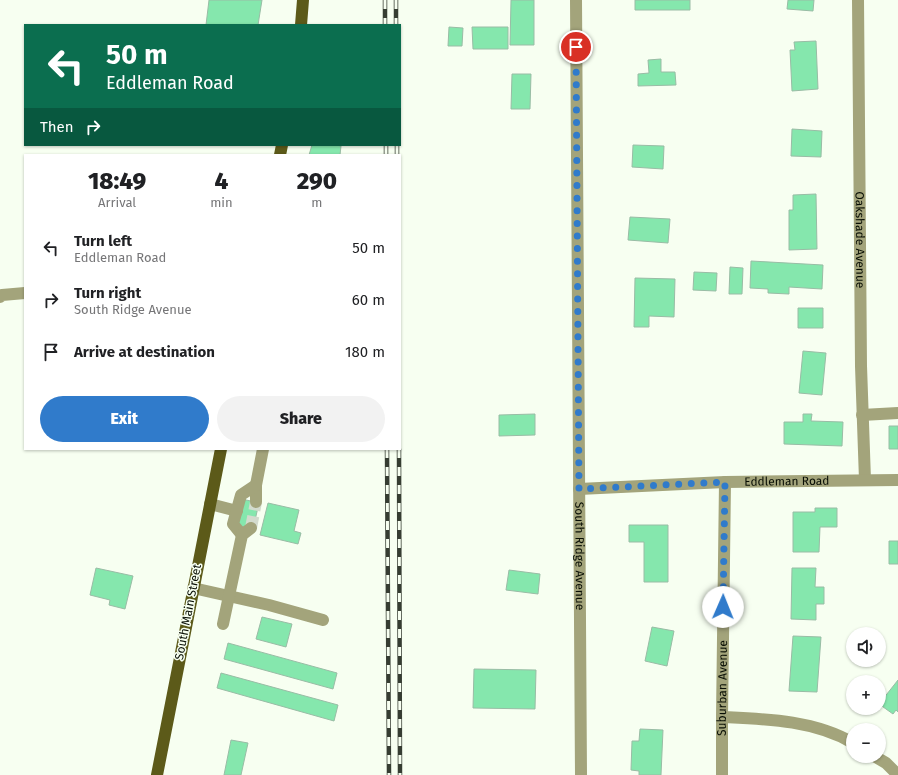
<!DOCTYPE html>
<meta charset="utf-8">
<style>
body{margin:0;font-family:"Fira Sans",sans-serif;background:#f2f2f2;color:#202124;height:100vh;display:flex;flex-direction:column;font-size:15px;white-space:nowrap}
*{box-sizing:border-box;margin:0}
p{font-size:13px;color:#757577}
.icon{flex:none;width:22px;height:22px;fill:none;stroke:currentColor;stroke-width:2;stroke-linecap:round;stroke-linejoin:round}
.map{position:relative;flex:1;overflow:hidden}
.side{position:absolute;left:24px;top:154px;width:377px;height:296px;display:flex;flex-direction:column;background:#fff;border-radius:0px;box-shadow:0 1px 3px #0004}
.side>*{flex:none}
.banner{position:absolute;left:24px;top:24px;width:377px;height:122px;border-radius:0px;box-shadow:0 1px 3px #0004;background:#0b6e4f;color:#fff;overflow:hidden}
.tools{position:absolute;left:846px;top:627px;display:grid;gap:8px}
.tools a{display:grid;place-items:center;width:40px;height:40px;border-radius:50%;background:#fff;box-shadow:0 1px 3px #0004;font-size:20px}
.pin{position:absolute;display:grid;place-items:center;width:34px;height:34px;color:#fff;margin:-17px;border:2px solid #fff;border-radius:50%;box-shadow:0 1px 4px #0007}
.me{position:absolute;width:44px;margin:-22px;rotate:1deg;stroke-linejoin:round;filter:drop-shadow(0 0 3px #0008)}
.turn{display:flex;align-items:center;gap:14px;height:84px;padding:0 16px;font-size:18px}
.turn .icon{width:52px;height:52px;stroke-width:2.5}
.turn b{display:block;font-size:28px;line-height:34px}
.then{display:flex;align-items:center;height:38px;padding:0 16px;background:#0003;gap:8px;font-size:15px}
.eta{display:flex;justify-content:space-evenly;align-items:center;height:68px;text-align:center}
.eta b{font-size:24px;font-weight:800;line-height:28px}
.cta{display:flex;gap:8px;margin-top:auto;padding:8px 16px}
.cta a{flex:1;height:46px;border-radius:24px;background:#307bcb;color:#fff;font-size:16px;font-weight:800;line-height:46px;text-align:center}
.cta a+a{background:#f2f2f2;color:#202124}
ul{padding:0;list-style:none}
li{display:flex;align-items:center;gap:12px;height:52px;padding:0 16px}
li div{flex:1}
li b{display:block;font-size:15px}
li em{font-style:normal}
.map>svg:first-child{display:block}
.building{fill:#85e7ad;stroke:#99bca5}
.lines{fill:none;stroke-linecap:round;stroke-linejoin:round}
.minor-tunnel{stroke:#d3dbcd;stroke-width:12;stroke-dasharray:12 6;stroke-linecap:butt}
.minor{stroke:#a3a47b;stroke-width:12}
.major{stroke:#5c5a19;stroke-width:12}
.rail-casing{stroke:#363d32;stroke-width:4.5}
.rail{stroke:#f7fff1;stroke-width:3;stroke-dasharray:9;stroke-linecap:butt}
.route{stroke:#307bcb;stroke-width:7;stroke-dasharray:0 12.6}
.labels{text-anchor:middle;stroke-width:3;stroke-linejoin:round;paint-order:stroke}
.street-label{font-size:12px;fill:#080e04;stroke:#f7fff1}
</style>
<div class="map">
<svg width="898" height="775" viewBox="0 0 898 775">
<rect width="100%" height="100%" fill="#f7fff1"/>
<path class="building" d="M209,0H262L258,25H206Z
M511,0H534V45H510Z
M635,0H690V10H635Z
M788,0H814L813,11L787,9Z
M449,27L463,28L462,46H448Z
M472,27H508V49H473Z
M816,41L818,89L792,91L790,50H795L794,42Z
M661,59V72H675L676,85L638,86V74L649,73L648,60Z
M512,74H531L530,109H511Z
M792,129L822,131L821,157L791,156Z
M312,145H336L341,146L340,155H309Z
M633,145L664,146L663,169L632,167Z
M816,194L817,249L789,250V210H793V195Z
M630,217L670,219L668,243L628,240Z
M751,261L823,265L822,289L789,287V294L768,293V289L750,288Z
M730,267L743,268L742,294H729Z
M694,272L717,273L716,291L693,290Z
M635,278L675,279L674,317L649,316V327H634Z
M798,308H823V328H798Z
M803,351L826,353L822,395L799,393Z
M535,414V435L499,436V415Z
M803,414H812L811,421L843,422L842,446L784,444V422H803Z
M889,426H898V449H889Z
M242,499L259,503L253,529L236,525Z
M268,503L299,510L294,531L301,533L298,544L260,535Z
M815,508H837V527H820L819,552H793V512H815Z
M629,525H668V582H644V542H629Z
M889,541H898V564H889Z
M96,568L133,576L125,609L109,605L110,600L90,595Z
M792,568H816L815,587H824V604H816V620L791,619Z
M509,570L540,574L538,594L506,590Z
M262,617L292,624L286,647L256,639Z
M652,627L674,631L667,666L645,661Z
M793,636L821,637L817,692L789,691Z
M228,643L337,673L333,689L224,659Z
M474,669L536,670L535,709L473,708Z
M221,673L338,705L334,721L217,688Z
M898,680V712L896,710L893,714L879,704Z
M640,729L663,730L661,775H639V771L631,770L632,741H639Z
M231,740L248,743L241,775H224Z"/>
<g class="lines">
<path class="minor-tunnel" d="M251,528L256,502"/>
<g class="minor">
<path id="s1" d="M576,0L581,775"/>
<path id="s2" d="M858,0L861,366L865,480"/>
<path d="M0,297L2,295L25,293"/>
<path d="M862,415L898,413"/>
<path id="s3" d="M579,489L725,482L898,480"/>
<path d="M256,502V485L263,449"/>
<path d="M210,504L237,511"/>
<path d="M242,535L233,524L241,495L256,485"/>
<path d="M193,588L269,605L323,620"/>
<path d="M223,624L242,535L251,528"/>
<path d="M722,717C765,719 814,720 853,743"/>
<path d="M874,756L886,763L898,775"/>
<path id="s4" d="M722,775V717L725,482"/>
</g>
<path class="major" d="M301,25L303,0
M280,155L282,145
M157,775L221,449"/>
<defs>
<path id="rail" d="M385,0V25
M396,0V25
M386,145V155
M397,145V155
M387,449L389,775
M399,449L400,775"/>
</defs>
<use href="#rail" class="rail-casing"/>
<use href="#rail" class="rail"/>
</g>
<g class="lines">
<path class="route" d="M576,47L579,489L725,482L723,607"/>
</g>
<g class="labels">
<g class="street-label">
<text dy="4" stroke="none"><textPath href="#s2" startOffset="240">Oakshade Avenue</textPath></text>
<text dy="4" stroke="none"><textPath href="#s3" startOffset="208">Eddleman Road</textPath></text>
<text dy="4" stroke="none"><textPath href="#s1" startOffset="556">South Ridge Avenue</textPath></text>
<text transform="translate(188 612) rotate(-79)" y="4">South Main Street</text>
<text dy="4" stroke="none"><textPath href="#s4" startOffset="87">Suburban Avenue</textPath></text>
</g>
</g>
</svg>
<div class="tools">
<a><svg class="icon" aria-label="sound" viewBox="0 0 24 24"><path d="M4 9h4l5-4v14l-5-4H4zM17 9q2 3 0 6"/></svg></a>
<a>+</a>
<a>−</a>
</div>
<div class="pin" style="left:576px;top:47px;background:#d93025"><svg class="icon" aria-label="arrive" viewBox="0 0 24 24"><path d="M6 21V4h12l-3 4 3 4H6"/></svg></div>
<svg class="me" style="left:723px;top:607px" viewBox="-20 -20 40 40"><circle r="19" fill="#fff"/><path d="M0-13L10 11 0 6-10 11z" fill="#307bcb"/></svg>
<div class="banner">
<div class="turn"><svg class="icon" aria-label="left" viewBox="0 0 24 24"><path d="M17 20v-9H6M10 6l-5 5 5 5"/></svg><div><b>50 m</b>Eddleman Road</div></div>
<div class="then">Then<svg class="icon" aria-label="right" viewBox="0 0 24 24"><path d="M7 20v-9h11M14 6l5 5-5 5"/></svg></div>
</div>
<section class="side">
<div class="eta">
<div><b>18:49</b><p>Arrival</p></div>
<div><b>4</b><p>min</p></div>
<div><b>290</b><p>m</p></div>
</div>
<ul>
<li><svg class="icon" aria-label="left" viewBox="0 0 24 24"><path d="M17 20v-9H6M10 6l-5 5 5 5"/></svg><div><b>Turn left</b><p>Eddleman Road</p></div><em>50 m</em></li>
<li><svg class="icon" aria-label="right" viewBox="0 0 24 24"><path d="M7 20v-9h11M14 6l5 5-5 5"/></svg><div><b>Turn right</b><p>South Ridge Avenue</p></div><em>60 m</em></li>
<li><svg class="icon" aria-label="arrive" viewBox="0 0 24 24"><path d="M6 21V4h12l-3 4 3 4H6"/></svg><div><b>Arrive at destination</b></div><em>180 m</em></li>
</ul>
<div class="cta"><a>Exit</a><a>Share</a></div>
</section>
</div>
